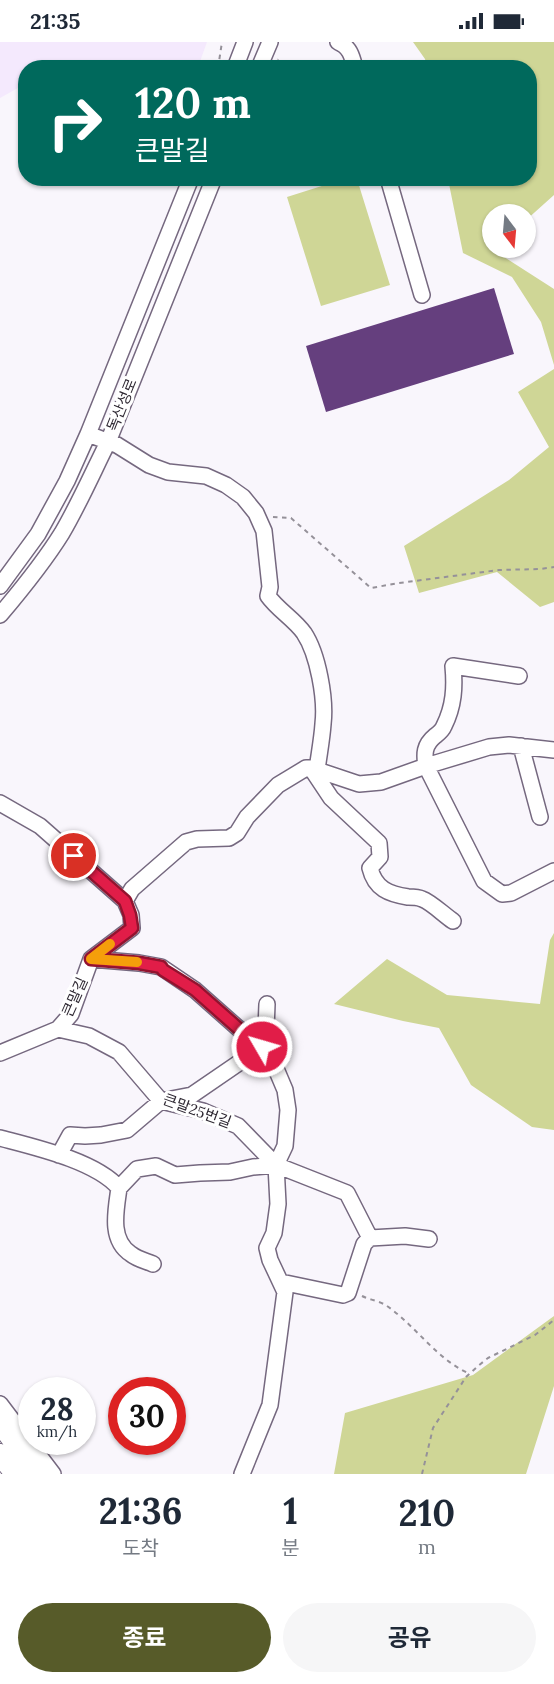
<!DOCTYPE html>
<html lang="ko">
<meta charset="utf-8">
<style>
body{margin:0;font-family:Lora,"Noto Sans KR",serif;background:#f6f6f7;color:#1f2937;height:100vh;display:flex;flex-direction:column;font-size:22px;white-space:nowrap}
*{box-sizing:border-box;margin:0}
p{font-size:20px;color:#747a83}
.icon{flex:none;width:33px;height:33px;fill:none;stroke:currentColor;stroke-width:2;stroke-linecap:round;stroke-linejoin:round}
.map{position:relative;height:1432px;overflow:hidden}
.sheet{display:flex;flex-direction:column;background:#fff;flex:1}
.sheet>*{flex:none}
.guide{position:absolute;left:18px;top:18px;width:519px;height:126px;border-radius:24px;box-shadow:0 2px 4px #0004;background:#00695c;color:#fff;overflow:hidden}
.needle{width:39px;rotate:164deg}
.tools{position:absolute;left:482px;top:162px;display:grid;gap:12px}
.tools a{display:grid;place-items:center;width:54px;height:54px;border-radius:50%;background:#fff;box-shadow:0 2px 4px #0004;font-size:30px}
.speed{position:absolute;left:18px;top:1335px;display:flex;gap:12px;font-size:30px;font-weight:700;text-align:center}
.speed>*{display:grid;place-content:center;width:78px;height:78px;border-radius:50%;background:#fff;box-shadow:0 2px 4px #0004;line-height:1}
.speed small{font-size:15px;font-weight:400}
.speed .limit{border:9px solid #d22;background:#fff;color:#111}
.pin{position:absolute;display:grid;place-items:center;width:51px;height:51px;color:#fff;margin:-26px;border:3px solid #fff;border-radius:50%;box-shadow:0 2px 6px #0007}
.me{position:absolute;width:66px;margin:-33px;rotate:308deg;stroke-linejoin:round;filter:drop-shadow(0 0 4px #0008)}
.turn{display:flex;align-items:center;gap:21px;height:126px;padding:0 18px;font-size:27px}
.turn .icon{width:78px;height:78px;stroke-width:2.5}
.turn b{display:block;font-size:42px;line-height:51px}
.eta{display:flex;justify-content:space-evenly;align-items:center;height:102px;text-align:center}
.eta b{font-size:36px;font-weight:700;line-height:42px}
.action{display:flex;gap:12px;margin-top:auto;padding:12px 18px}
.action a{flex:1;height:69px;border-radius:36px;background:#575b29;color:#fff;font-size:24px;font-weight:700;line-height:69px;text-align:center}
.action a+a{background:#f6f6f7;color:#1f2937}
.status{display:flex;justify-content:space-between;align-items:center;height:42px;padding:0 30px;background:#fff;direction:ltr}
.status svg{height:16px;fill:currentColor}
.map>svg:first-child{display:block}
.built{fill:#f4e9fd}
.green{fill:#cfd696}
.building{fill:#653f7e}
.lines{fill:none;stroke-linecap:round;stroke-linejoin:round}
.minor-casing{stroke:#75687f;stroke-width:18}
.major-casing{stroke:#75687f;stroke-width:22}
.path{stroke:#959199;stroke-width:2;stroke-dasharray:4.5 4.5;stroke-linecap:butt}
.minor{stroke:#fff;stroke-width:15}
.major{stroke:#fff;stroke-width:20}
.route-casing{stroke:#92132f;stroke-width:15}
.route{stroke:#e11d48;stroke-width:10}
.slow{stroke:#f59e0b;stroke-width:10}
.labels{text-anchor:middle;stroke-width:6;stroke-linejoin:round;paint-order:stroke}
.street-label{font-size:15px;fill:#2e2832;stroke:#fff}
</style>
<div class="status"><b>21:35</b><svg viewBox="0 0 49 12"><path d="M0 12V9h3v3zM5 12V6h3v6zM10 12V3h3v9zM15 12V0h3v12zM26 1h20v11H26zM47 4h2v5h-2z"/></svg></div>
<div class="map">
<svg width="554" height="1432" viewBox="0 0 554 1432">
<rect width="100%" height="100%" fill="#f9f6fc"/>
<path class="built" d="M0,0H207L198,25L97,26L67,19L55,25L26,26L25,42L0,56Z"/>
<path class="green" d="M413,0H554V153L525,179V172H492V206H496L493,208L554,247V323L541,280L512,235L463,211L448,137L530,136V26L427,25L425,17Z
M347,136L357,137L390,243L321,264L287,155Z
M554,327V560L540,565L497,530L419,551L404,504L509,438L549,405L518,350Z
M554,891V1088L532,1085L471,1043L439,986L403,979L334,962L387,917L447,953L540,962L550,898Z
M554,1274V1344L526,1432H334L345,1371L473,1333Z"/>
<path class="building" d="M494,246L514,312L326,370L306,304Z"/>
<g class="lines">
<defs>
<path id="minor" d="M338,0C350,5 352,14 355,26
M235,26L245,0
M259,26L270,0
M388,136L422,253
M88,392L117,403L149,423L168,430L206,434L226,443L243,455L256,471L264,489L270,545L268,554C278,568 294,577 304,591C318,612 326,657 323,682C322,697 319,712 317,728
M0,544L38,492L67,439L88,392L191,136
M0,573C22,547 44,520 62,491C79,462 93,430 108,400L214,136
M519,634L453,624C455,645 454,664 444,684C442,689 439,691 435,694C424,703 424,712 426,724L484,839L502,852L511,851L554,829
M521,704L540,775
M311,726L331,756L379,801L380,815L370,826C375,847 389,852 408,855C412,855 418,855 422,857C431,860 444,873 453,879
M0,761L40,784L125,859L131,873L132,886L91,917L71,972L58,987L0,1011
M125,859L132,847L186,800L197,797L229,796L237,791L247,775L278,743L306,726H311L359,742L381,740L426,724L489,705L509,703L554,708
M91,917L139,921L161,925L195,948L247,994L262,1005L274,1022L285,1048L288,1068L285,1104L276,1123
M58,987L89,994L119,1010L161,1059L203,1069L238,1084L276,1123L278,1162L274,1191L267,1206L270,1218L285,1250L270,1363L242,1432
M0,1096C34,1105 96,1119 119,1146C116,1168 109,1198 131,1212C137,1217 146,1219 153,1222
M59,1113L70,1093L85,1094L101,1093L127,1088L161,1059L192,1053L262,1005L266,988L267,962
M119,1146L137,1127L156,1124L175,1133L200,1131L230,1130L253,1125L276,1123L347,1151L370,1196L405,1194L429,1197
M281,1240L343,1253L348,1251L364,1202L370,1196
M0,1362L53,1432"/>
<path id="major" d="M0,1381L32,1425L35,1432
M0,1412L15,1432"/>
</defs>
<use href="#minor" class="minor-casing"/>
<use href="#major" class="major-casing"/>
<path class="path" d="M218,26L222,0
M275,26L278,17
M273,475L291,476L371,546L399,541L499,528L541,527L554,525
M362,1254C370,1258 380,1259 387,1264C417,1285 436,1317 470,1332
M422,1432L433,1386L466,1335L478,1324L488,1316L535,1293L554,1278"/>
<use href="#minor" class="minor"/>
<use href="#major" class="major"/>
</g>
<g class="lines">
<defs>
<path id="route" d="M74,814L125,859L130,873L132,886L91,917L139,921L161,925L163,928L195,948L247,994L262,1005"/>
</defs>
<use href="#route" class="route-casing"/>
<use href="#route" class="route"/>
<path class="slow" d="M110,902L91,917L137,920"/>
</g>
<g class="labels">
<g class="street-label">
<text transform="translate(122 363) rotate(-68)" y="5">독산성로</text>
<text transform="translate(75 955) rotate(-66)" y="5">큰말길</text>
<text transform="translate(197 1069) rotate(20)" y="5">큰말25번길</text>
</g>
</g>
</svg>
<div class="tools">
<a><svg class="needle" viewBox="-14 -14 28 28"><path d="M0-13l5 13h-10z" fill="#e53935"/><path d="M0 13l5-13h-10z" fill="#747a83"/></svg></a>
</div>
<div class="speed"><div>28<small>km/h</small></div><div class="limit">30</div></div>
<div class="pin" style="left:74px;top:814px;background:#d93025"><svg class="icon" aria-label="arrive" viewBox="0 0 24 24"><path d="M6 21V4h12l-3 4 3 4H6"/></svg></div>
<svg class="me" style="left:262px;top:1005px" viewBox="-20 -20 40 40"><circle r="17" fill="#e11d48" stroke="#fff" stroke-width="3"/><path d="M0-11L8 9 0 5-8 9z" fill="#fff"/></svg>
<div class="guide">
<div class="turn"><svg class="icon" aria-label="right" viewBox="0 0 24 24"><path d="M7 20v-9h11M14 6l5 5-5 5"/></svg><div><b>120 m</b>큰말길</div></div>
</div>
</div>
<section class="sheet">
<div class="eta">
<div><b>21:36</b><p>도착</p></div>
<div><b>1</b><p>분</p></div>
<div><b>210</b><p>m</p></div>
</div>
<div class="action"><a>종료</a><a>공유</a></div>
</section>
